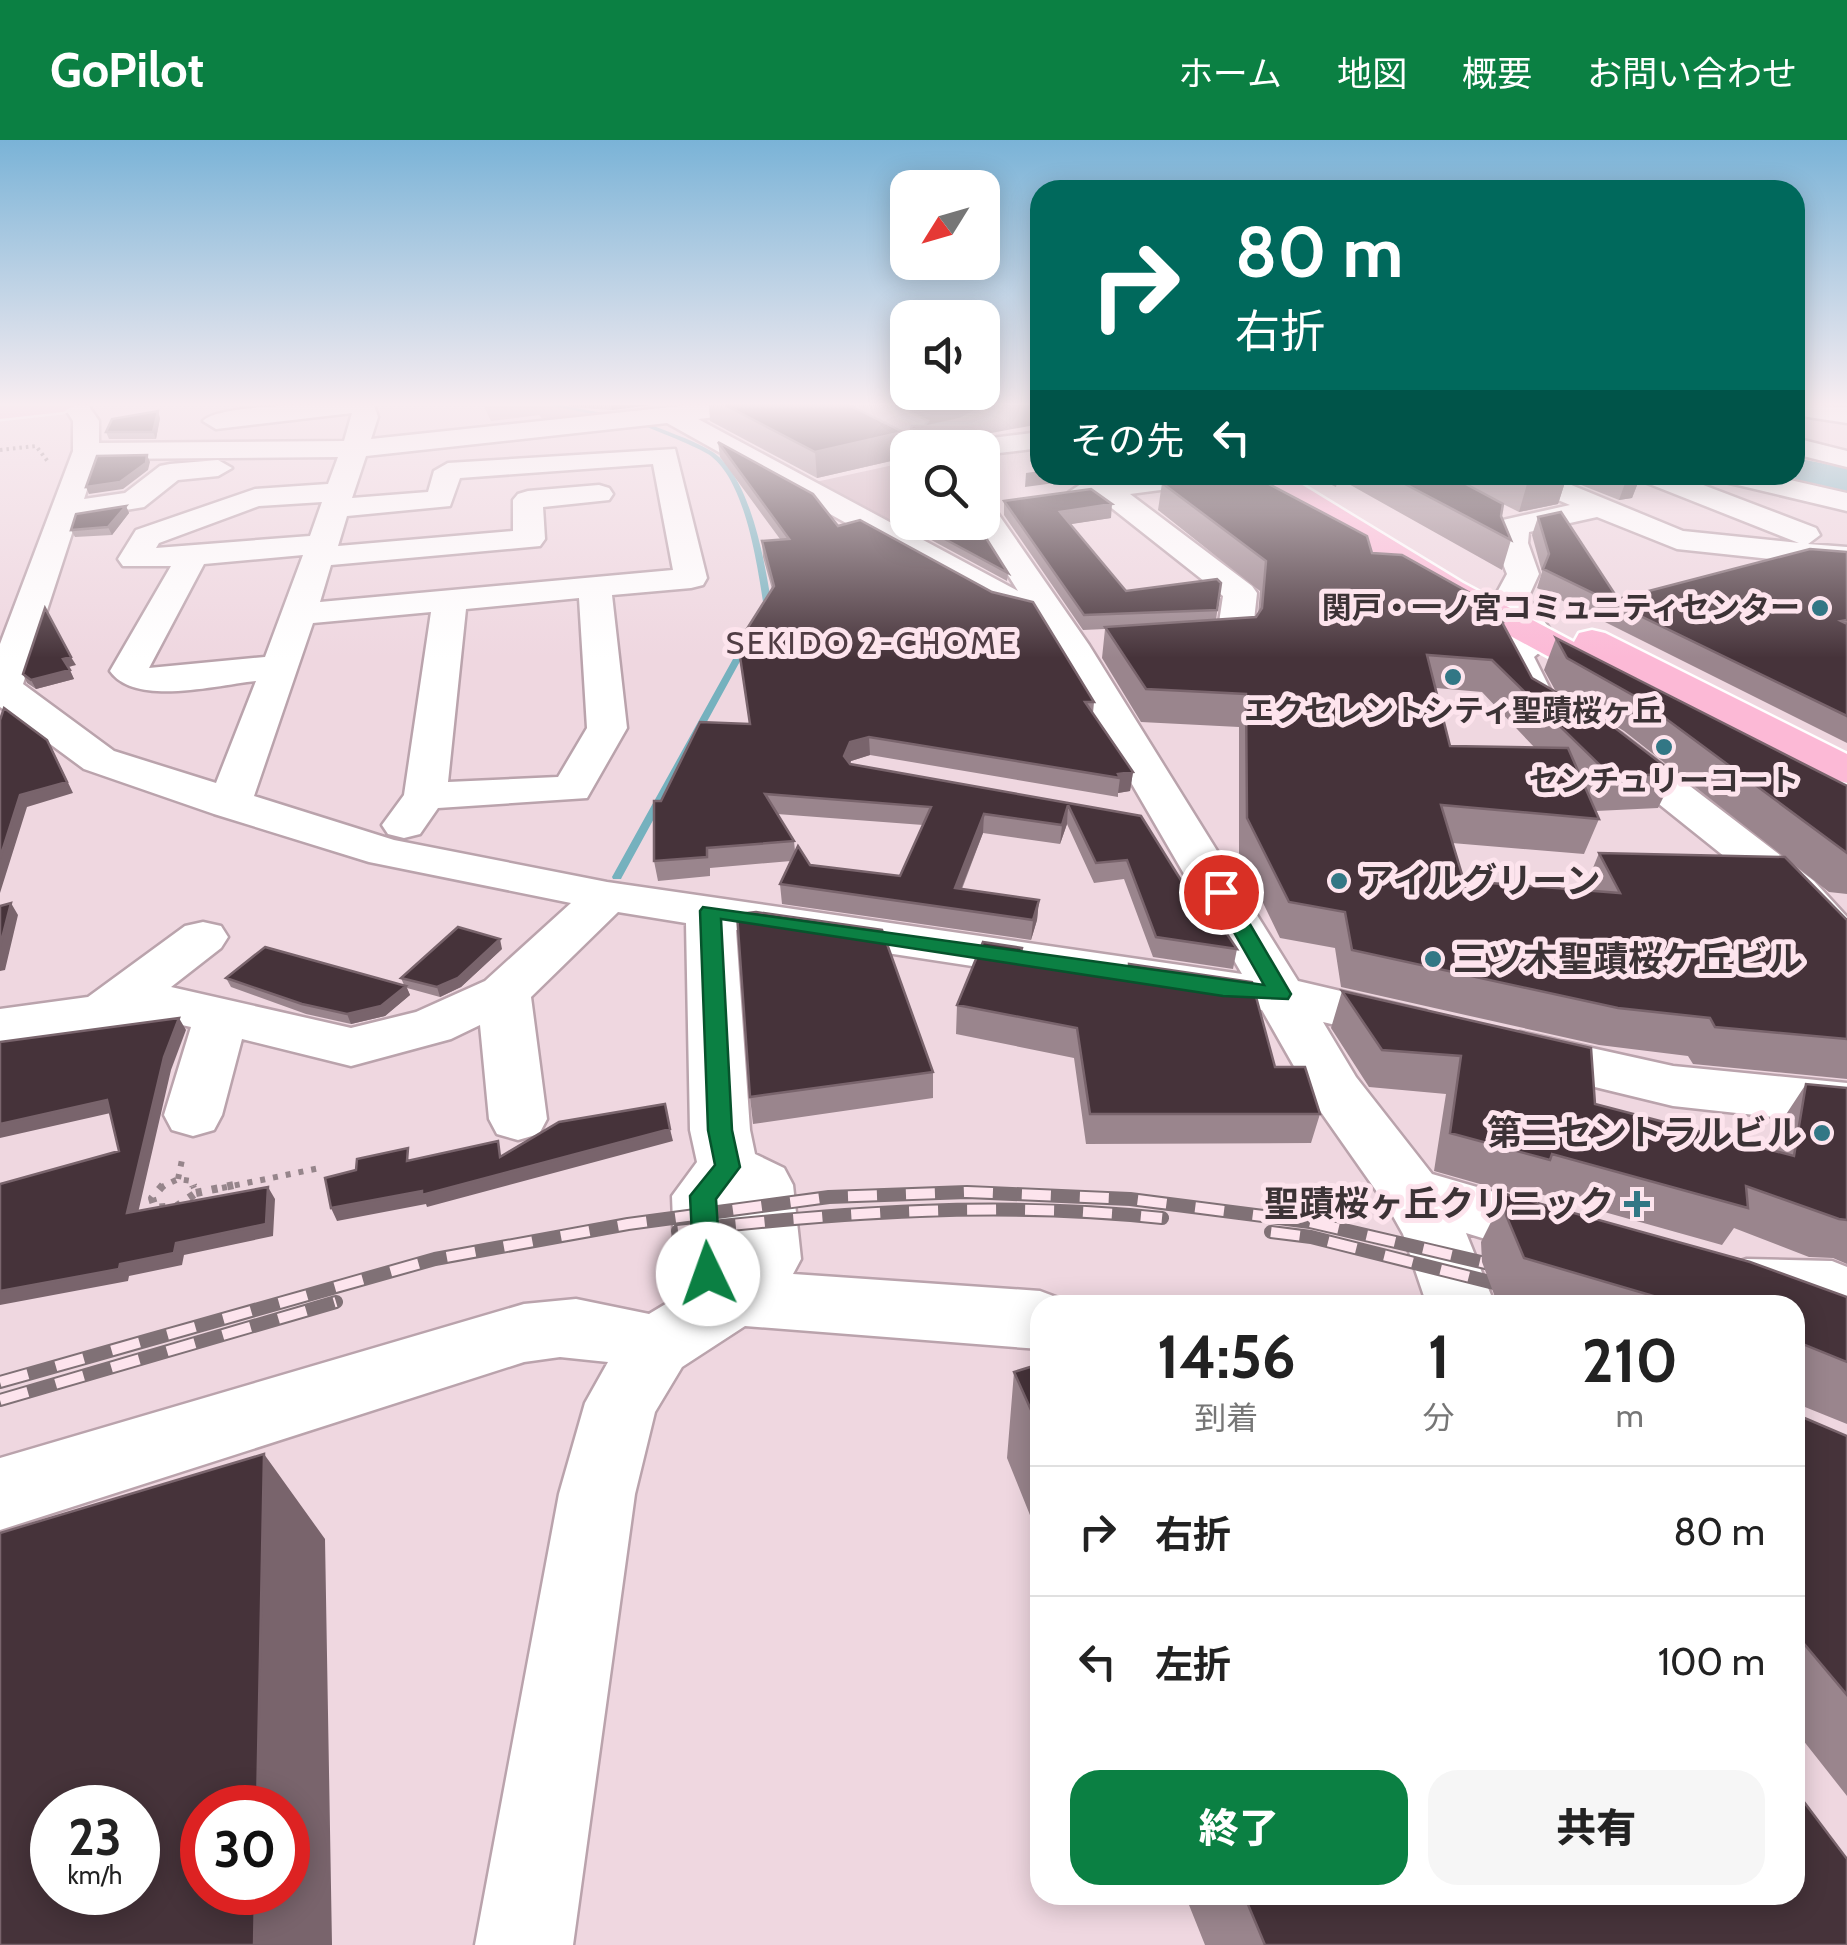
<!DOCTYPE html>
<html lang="ja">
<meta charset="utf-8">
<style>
body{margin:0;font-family:Cabin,"Noto Sans JP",sans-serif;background:#f6f6f6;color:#222;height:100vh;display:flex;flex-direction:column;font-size:38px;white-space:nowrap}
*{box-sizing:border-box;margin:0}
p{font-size:32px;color:#767676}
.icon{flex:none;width:55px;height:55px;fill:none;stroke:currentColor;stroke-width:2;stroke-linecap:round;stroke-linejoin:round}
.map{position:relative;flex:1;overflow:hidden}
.drawer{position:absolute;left:1030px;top:1155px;width:775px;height:610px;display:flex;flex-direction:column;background:#fff;border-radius:30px;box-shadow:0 5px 25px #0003}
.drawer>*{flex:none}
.banner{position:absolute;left:1030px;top:40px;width:775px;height:305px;border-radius:30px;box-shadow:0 5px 25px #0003;background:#00695c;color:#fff;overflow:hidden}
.needle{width:65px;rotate:233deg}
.controls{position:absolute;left:890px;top:30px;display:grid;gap:20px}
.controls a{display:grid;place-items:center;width:110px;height:110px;border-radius:20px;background:#fff;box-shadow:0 5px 25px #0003;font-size:50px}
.speed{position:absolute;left:30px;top:1645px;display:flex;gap:20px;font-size:50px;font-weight:700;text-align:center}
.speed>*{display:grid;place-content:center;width:130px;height:130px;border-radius:50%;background:#fff;box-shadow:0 5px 25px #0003;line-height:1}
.speed small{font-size:25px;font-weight:400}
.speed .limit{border:15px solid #d22;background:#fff;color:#111}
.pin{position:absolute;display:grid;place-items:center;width:85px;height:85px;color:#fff;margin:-42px;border:5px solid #fff;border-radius:50%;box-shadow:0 2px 10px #0007}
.me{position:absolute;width:110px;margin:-55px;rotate:357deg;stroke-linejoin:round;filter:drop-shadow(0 0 8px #0008)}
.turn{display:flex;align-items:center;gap:35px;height:210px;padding:0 40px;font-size:45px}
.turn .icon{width:130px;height:130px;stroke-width:2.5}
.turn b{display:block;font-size:70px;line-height:85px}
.then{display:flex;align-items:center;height:95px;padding:0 40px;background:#0003;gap:20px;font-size:38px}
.eta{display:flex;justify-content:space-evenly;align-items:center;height:170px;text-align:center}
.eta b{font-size:60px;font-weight:800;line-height:70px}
.action{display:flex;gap:20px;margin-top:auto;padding:20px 40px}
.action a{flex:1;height:115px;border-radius:30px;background:#0b8043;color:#fff;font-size:40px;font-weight:800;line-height:115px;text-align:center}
.action a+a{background:#f6f6f6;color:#222}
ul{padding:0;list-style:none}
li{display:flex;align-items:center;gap:30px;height:130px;padding:0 40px;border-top:2px solid #e0e0e0}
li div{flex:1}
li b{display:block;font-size:38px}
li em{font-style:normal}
header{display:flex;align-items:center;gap:60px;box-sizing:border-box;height:140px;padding:0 50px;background:#0b8043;color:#fff}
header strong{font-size:48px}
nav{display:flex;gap:55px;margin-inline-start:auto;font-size:35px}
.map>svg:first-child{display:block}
.green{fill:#ccaeb9}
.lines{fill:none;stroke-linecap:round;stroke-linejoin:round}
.stream{fill:#75b1be;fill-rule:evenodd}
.river{fill:#75b1be;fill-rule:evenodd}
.minor-casing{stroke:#baa3ac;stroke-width:5}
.major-casing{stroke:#fff;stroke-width:5}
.path-far2{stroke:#96858b;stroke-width:4;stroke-dasharray:2.5 4;stroke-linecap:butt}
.path-far1{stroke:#96858b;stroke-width:6;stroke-dasharray:5 8;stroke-linecap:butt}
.path{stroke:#96858b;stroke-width:8;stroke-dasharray:6 10;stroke-linecap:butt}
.minor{fill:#fff;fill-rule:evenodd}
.major{fill:#fcb9d6;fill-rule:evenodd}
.rail-casing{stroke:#807176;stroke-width:14}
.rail{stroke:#fde4ed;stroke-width:10;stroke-dasharray:29;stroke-linecap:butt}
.wall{fill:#9a858d;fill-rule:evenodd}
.shaded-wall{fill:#79646c}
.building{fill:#46333a;stroke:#79646c;stroke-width:2.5;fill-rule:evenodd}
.route{fill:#0b8043;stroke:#07532c;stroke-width:2.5}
.poi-dot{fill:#327785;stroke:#fde4ed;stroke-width:4}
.labels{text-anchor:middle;stroke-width:10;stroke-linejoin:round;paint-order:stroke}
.far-poi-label{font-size:30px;font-weight:bold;fill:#3c3336;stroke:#fde4ed}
.far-neighbourhood-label{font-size:32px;letter-spacing:2.5px;fill:#503d44;stroke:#fde4ed}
.poi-label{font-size:35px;font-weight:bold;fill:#3c3336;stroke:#fde4ed;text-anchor:start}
</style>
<header>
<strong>GoPilot</strong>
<nav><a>ホーム</a><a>地図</a><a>概要</a><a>お問い合わせ</a></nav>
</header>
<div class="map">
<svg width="1847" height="1805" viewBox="0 0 1847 1805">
<rect width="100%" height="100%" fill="#efd7e0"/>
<path class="green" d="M483,265H559L633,278L549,286L539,275L491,281Z
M907,322V379L883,384L811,343Z"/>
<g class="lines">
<path class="stream" d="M548,265H562L620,277L617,279Z
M635,280H639C662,290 689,298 711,311C751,335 765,424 772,467L767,475L760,473L764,467C757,425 746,339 708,314C689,303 656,291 635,282Z
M743,501L750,503L622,737L621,739H613L612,737Z"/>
<path class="river" d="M1795,318L1847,328V352L1781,338L1779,335H1795Z"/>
<defs>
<path id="minor" d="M63,265H88L99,281V303L344,301L352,273L216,289L203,281C220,262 344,265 374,265L378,277L371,299L690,265H775L763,272L698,279L1018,451L975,382H982V362L992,365L1089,505L1298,841L1426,871L1434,884L1426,897L1407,902L1323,882L1356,937L1432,1034L1590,1080L1599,1098L1590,1116L1567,1124L1466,1093L1495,1165H1427L1403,1094L1389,1069L1316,965L1262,870L736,790L750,990L755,1014L784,1028L793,1045L801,1119L793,1134L1040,1151L1064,1160L1067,1165H1040V1209L745,1186L682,1227L655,1272L635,1354L573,1805H475L559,1354L585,1263L608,1222L560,1217L524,1222L0,1390V1318L524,1164L576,1159L649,1174L684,1153L675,1134L672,1056L697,1022L690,990L686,783L618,772L531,857L547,979L539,994L518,1000L497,994L489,979L480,885L451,899L351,926L242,899L222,975L214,990L193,996L172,990L164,975L191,887L168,882L0,905V869L88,857L185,786L203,782L221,786L228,797L221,808L171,847L351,888L416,872L485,841L571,763L369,722L214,674L84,629L0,567V504L73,311V281ZM667,283L993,465L1034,475L1242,834L607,742L394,700L254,656L313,483L431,472L404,655L382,685L388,694L404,698L420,694L438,668L587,658L627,588L612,455L691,448L703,445L707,438L675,309L448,323L434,331L428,352L352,358L366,316ZM338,317L328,344L255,349L136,390L118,419L123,426H171L110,531C135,567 216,545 256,541L216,643L114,611L23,544L77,378L144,367L178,340L218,336L232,328L218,320L170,324L160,326L125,353L84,359L97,319ZM653,324L673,430L320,462L331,425L540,406L545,399L543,367L609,360L613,354L609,348L599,345L528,351L518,354L513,360V391L338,406L347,376L450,366L460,338ZM322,362L310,396L156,408L159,403L259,366ZM303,415L265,517L149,528L204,424ZM579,458L587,588L558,637L448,642L466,469Z
M808,265H841L924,308H908V315L902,314Z
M1795,265L1847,267V283L1795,275Z
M1040,292V308L982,315V308H962L975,300Z
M1795,298L1847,311V327L1795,314Z
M1073,335H1105L1111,340L1148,335H1228L1214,343L1130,354L1252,446L1257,453L1252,499L1247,507L1179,512L1166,509L1161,501L1166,493L1218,489L1223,456L1099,358H1073L1069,352L1081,344Z
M1509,335H1547L1683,391L1799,403L1642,341L1638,335H1677L1816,388L1820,395L1808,404L1847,407V427L1677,409L1597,377L1529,392L1528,403L1539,434L1528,458L1556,498L1534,517L1552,553L1622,594L1814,741L1847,777V823L1829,818L1780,761L1594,612L1522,568L1496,514L1518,495L1494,458L1507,434C1500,415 1491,398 1503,380L1570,365L1513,341Z
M1717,335H1768L1847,353V371L1721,341Z
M1520,892L1673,926L1847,943V985L1673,966L1500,924L1492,911L1500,898Z
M1746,1119L1832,1121L1847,1127V1183L1829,1176L1795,1175V1165H1722L1713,1146L1722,1127Z"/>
<path id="major" d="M0,265H75L63,272L0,279Z
M1252,335H1286L1463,443L1574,502L1579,493L1592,490L1605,493L1847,614V643L1832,639L1637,538L1632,548L1619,551L1606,548L1439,457Z"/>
</defs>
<use href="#minor" class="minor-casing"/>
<use href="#major" class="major-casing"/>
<path class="path-far2" d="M0,310L36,306L49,323"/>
<path class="path-far1" d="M178,1039L183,1015
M160,1048L178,1039L191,1041L194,1048
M222,1048L320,1028"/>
<path class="path" d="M163,1045L152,1058L155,1068L177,1066L196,1053L193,1045
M196,1053L234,1045"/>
<use href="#minor" class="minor"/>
<use href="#major" class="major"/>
<defs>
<path id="rail" d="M678,1091C840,1072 999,1061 1162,1078
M1271,1092L1311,1097L1514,1148
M0,1242L435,1119L628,1084L829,1057L967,1052L1130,1059L1310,1082L1511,1129
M0,1260L336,1162"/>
</defs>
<use href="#rail" class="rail-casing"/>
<use href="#rail" class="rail"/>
</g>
<path class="wall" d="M567,265H652L612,270L570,267Z
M709,265H1040L975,296L960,305L911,308V298L903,294L904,318L817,338L710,281Z
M160,278L156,299H109L106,292Z
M718,302L1094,562L1093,573L1133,632L1130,651L1118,653V657L870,615L851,621L850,624L1141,676L1197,766L1237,809L1233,829L1153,817L1124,739L1094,743L1067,684L1060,704L983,693L962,749L1039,760L1037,780L1031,800L782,764L780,744L791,721L710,728V736L658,741L654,721L661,661L749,584L772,449L763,417L762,401L780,399L720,317ZM777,674L923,685L900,736L810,725L795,711L794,701Z
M1194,335H1253L1372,413L1503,484L1532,538L1675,634L1658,668L1596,671L1599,679L1584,714L1452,703L1464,741L1584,750L1599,713L1847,780V939L1693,924L1688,916L1599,905L1341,847L1335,808L1280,798L1239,713V587L1141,582L1102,518L1105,489L1083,490L1004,375V361L1111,378L1070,384L1126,451L1221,443L1216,480L1256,477L1258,474L1260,451L1158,370L1162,343L1194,339ZM1436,548L1482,552L1535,608L1450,606Z
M1311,335H1641L1632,358L1619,360L1566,339L1558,364L1519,372L1503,364L1501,376L1511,400L1502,430L1338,338L1336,347Z
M126,366L129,373L112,395L75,397L71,390Z
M908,374V382H976L1008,433L1007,441L900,383V376Z
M1538,377L1618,459L1847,412V603L1537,448L1542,432L1532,395Z
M1556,498L1847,646V754L1829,752L1624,591L1555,550L1544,530Z
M76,525L68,527L74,539L36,549L27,543L23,534Z
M502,809L461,847L440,857L407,848L410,855L385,876L351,884L306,874L231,847L226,838L404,845L401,838Z
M1021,816L1128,835L1129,824L1275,927L1320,974L1311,1003L1086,1004L1074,918L956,894L957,865Z
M1342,851L1595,964L1775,1011L1781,982L1806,944L1847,948V1124L1833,1118L1809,1117L1734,1088L1722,1105L1533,1052L1530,1058L1434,1031L1446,954L1369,947L1331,888Z
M933,932V958L753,984L750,957Z
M1505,1054L1847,1157V1284L1795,1263V1165H1498L1482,1122L1481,1102Z
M1040,1224V1400L1007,1318L1014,1232Z
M1795,1274L1847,1296V1656L1795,1590Z
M1185,1755H1795L1847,1805H1205Z"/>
<path class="shaded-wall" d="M611,265H652L612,270Z
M1007,265H1040V284L975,296L960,305L949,308H911V290L975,271Z
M158,271L160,278L156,299L153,292Z
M903,292L904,318L817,338L815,312Z
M147,315L150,322L148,330L123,349L89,354L86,347Z
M1040,331V335H1063L1062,342L1025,347L1026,333Z
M1628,335H1641L1632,358L1619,360Z
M1567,336L1558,364L1519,372L1527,344Z
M1112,364L1111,378L1059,386L1060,372Z
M126,366L129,373L112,395L108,387Z
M71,517L76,525L68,527L63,519Z
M70,530L74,539L36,549L31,540Z
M869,597L870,615L851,621L845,634L844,616L850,602Z
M53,611L73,653L27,667L0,753V718L20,655Z
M1133,632L1130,651L1118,653L1120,638L1118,634Z
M1068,665L1067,684L1060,704L1062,685Z
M984,674L983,693L954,767L955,748Z
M1039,760L1037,780L1031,800L1033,780Z
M11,763L18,775L5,830L0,831V806Z
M500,799L502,809L461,847L440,857L437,847Z
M406,846L410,855L385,876L351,884L347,874Z
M179,878L186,890L171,930L135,1086L127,1073L164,917Z
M107,960L115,972L0,998V984Z
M670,989L673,1001L427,1067L426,1064L337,1081L331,1068Z
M268,1047L275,1059L273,1096L184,1115L182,1125L129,1136L128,1141L0,1165V1151L120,1124L176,1103Z
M264,1314L325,1399L332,1805H254L255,1752H288V1668H257Z"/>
<path class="building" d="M725,265H849L903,292L815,312Z
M896,265H1007L975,271L960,279L911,290L912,286H924L928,281Z
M158,271L153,292H106L112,279Z
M718,302L813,354L838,386L860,380L992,452L1033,462L1094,562H1085L1133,632L1118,634L1120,638L869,597L850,602L844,616L850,624L1141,676L1197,766L1205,761L1237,809L1156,797L1127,720L1096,723L1068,665L1062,685L984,674L955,748L1039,760L1033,780L780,744L798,706L810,725L900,736L931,667L765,654L794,701L707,708V717L654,721V661H661L700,582L750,584L738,503L774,446L762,401L789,399Z
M147,315L146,323L120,342L86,347L97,316Z
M1215,335H1252L1367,396L1372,413L1402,415L1504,472L1503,484L1532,538L1606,581L1675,634L1611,636L1492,520L1427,515L1450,606L1568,608L1599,679L1441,665L1464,741L1620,753L1599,713L1785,717L1847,780V899L1715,887L1710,878L1618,868L1352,810L1345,772L1289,762L1247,678L1246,554L1146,549L1105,487L1256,477L1262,468L1266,421L1162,343Z
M1388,335H1449L1503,364L1501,376L1511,400Z
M1509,335H1564L1567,336L1527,344Z
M1091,349L1112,364L1060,372L1126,451L1217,439L1221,443L1217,470L1084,475L1004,361Z
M126,366L108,387L71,390L76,374Z
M1561,372L1618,459L1810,409L1847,412V480L1841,481L1847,484V576L1543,429L1549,414L1538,377Z
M913,382H976L1008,433Z
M45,468L71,517L63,519L70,530L31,540L23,534Z
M1556,498L1847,646V713L1638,558L1567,518Z
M4,568L47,600L67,642L20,655L0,718V580Z
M11,763L0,806V766Z
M756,772L882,790L933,932L750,957L737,774Z
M458,787L500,799L458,838L437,847L401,838Z
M983,802L1022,808L1020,815L1129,835V824L1252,842L1275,927H1305L1320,974H1090L1077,888L957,865Z
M265,807L406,846L381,866L347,874L302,864L226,838Z
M1342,851L1591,908L1595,964L1794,1016L1806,944L1847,948V1080L1839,1079L1746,1046L1748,1068L1552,1014L1550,1020L1450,993L1461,916L1382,910Z
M179,878L164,917L127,1073L268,1047L266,1084L176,1103L174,1113L120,1124L119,1129L0,1151V1044L119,1011L107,960L0,984V902Z
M665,964L670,989L422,1055V1051L331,1068L325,1038L356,1030L357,1019L408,1008L407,1021L498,1001L500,1017L559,982Z
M1505,1054L1750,1122L1847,1157V1222L1795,1201V1165H1684L1524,1118L1506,1075Z
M1040,1224V1290L1014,1232Z
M1795,1274L1847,1296V1555L1795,1493Z
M264,1314L257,1668H202V1752H255L254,1805H0V1393ZM52,1668H138V1752H52Z
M1795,1650L1847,1719V1805H1265L1244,1755H1795Z"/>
<linearGradient id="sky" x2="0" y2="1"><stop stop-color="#7ab3d7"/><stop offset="0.51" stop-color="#f8edf1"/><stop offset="1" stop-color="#f8edf1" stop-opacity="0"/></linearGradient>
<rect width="1847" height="518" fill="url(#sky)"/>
<path class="route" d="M1221,746L1231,752L1291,854L1288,859L1223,856L721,779L732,990L740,1027L716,1059L721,1134L717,1142L708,1145L698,1142L694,1134L690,1056L715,1025L708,990L700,771L703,767L1264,845L1211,752Z"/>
<g class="poi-dot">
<circle cx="1820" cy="468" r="10"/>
<circle cx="1453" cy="537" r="10"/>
<circle cx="1664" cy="607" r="10"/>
<circle cx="1339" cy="741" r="10"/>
<circle cx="1433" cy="819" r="10"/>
<circle cx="1822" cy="993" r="10"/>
<path d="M1632 1049h10v10h10v10h-10v10h-10v-10h-10v-10h10z"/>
</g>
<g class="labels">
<g class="far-poi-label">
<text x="1800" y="478" text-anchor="end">関戸・一ノ宮コミュニティセンター</text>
<text x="1453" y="581">エクセレントシティ聖蹟桜ヶ丘</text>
<text x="1664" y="651">センチュリーコート</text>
</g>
<g class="far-neighbourhood-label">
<text x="872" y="514">SEKIDO 2-CHOME</text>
</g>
<g class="poi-label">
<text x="1359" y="753">アイルグリーン</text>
<text x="1453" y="831">三ツ木聖蹟桜ケ丘ビル</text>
<text x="1802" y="1005" text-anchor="end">第二セントラルビル</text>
<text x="1614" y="1076" text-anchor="end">聖蹟桜ヶ丘クリニック</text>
</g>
</g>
</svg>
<div class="controls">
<a><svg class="needle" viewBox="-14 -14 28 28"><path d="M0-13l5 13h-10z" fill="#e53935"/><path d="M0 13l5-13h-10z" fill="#767676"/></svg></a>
<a><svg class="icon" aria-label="sound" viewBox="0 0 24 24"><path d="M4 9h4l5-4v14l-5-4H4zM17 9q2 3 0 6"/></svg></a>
<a><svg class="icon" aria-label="search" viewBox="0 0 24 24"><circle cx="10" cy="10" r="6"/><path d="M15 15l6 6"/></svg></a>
</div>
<div class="speed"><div>23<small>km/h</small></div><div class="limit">30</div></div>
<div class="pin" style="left:1221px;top:752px;background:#d93025"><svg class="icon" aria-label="arrive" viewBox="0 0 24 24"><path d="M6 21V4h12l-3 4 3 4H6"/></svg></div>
<svg class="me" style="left:708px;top:1134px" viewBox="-20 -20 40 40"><circle r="19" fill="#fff"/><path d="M0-13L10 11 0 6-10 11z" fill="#0b8043"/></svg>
<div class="banner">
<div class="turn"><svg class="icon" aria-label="right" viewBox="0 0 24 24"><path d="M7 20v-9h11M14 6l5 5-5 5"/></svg><div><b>80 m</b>右折</div></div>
<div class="then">その先<svg class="icon" aria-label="left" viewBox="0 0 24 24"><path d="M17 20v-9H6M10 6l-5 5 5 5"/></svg></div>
</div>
<section class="drawer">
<div class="eta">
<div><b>14:56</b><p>到着</p></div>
<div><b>1</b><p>分</p></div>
<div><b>210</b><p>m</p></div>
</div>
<ul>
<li><svg class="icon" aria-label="right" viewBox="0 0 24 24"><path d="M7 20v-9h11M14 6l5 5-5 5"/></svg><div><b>右折</b></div><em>80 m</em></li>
<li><svg class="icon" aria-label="left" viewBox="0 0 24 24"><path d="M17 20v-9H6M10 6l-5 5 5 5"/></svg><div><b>左折</b></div><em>100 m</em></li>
</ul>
<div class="action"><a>終了</a><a>共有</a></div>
</section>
</div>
